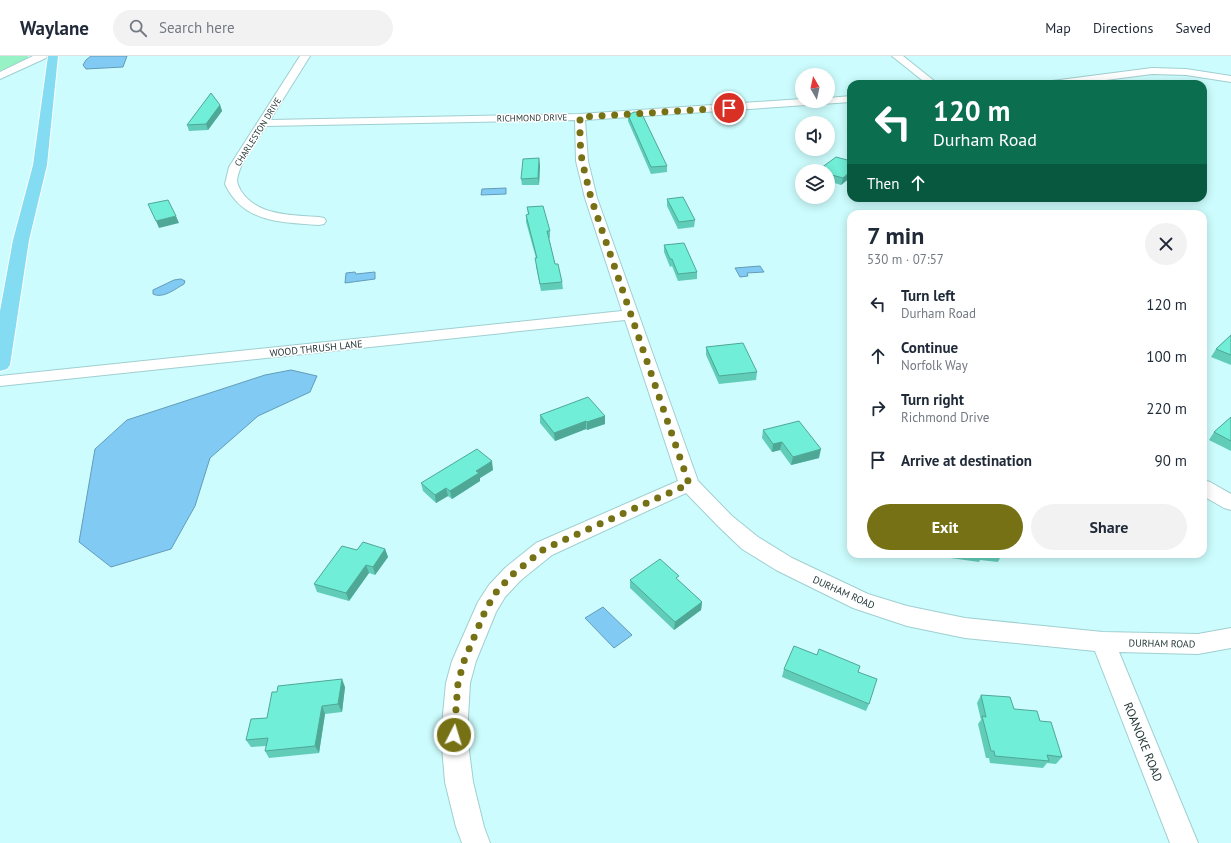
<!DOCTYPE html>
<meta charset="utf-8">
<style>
body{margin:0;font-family:"PT Sans",sans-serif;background:#f2f2f3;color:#1f2937;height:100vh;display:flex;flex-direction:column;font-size:15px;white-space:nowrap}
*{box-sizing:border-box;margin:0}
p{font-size:13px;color:#747a83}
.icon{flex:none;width:22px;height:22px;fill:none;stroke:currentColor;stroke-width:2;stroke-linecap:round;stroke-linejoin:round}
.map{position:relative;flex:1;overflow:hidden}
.sheet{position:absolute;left:847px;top:154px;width:360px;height:348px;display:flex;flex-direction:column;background:#fff;border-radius:12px;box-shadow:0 2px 10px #0003}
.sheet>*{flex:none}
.banner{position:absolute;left:847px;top:24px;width:360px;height:122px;border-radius:12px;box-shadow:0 2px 10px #0003;background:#0b6e4f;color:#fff;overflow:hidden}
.needle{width:26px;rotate:351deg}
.tools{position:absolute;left:795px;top:12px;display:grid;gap:8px}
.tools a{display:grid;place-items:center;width:40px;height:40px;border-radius:50%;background:#fff;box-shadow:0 2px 10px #0003;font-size:20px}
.pin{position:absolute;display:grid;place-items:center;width:34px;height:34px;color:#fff;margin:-17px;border:2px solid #fff;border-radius:50%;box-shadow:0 1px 4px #0007}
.me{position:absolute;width:44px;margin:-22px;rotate:5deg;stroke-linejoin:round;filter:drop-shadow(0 0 3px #0008)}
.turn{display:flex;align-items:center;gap:14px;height:84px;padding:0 20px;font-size:18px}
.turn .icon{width:52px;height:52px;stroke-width:2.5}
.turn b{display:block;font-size:28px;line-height:34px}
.then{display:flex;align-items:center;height:38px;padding:0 20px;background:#0003;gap:8px;font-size:15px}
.round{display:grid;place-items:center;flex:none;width:42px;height:42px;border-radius:21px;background:#f2f2f3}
.head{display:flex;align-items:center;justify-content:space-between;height:68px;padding:0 20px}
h1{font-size:24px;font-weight:800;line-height:30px}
.action{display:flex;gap:8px;margin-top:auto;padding:8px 20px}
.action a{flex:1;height:46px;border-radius:24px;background:#757114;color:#fff;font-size:16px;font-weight:800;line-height:46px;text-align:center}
.action a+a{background:#f2f2f3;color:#1f2937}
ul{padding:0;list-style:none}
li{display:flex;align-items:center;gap:12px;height:52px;padding:0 20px}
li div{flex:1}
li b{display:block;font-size:15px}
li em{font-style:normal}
header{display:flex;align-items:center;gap:24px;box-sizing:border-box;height:56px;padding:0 20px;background:#fff;border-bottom:1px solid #e0e1e3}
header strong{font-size:19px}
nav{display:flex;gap:22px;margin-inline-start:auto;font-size:14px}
.search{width:280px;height:36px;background:#f2f2f3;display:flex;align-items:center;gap:10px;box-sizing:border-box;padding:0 14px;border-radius:22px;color:#747a83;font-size:15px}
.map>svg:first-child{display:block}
.green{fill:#97f2c5}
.water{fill:#80caf3;stroke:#639cb9}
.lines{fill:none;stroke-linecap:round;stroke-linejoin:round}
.street-casing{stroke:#a0cfd0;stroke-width:2}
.secondary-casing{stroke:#a0cfd0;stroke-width:2}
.highway-casing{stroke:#fff;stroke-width:2}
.street{fill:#fff;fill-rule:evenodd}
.secondary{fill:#fff;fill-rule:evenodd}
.highway{fill:#83dcf2;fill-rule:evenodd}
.wall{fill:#61cdb9}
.shaded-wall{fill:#4fa796}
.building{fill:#71eed7;stroke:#4fa796}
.route{stroke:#757114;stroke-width:7;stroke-dasharray:0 12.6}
.labels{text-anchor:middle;stroke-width:3;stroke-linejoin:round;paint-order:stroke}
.far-street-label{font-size:9px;fill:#1f3232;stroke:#fff}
.street-label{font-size:10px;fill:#1f3232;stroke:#fff}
.near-street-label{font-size:12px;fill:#1f3232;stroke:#fff}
</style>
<header>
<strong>Waylane</strong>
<div class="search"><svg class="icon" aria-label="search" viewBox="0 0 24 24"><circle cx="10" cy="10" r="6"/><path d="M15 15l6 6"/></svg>Search here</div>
<nav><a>Map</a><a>Directions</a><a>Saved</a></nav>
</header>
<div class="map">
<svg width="1231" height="787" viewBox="0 0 1231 787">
<rect width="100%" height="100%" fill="#ccfcfd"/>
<path class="green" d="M0,0H28V3L0,17Z"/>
<path class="water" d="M91,0H127L123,11L86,13L83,9L86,4Z
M506,132V138L481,139L482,133Z
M760,210L764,216L747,217L748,220L740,221L735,212Z
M355,216L356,218L375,216V223L345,227L346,217Z
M181,223L185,225L184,228C175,233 163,243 153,238V234L174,224Z
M291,314L317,320L310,336L258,360L210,402L195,450L171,493L111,511L79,486L95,393L127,364L265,319Z
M603,551L632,579L614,592L585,562Z"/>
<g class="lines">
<defs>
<path id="street" d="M300,0H310L270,64L580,58L802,43V45H828V42L851,40V46L585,64L588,105L597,142L698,425L732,460L758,481L792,502L868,538L907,550L965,562L1103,576L1198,578L1231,572V592L1198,598L1119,596L1198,787H1170L1095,595L965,582L907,570L853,552L776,514L742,493L718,470L686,437L552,499L521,524L505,541L496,556L476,605L470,627L467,679L473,726L484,771L490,787H462L456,771L445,726L441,679L446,627L452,605L478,546L489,529L505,512L536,487L678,425L625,264L0,330V320L622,255L585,142L576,105L575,64L266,70C256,86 240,105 237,124C237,128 239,131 241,135C257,160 293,159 319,161L324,162L326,165L324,168L319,169C281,166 243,167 225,128L229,111Z
M892,0H903L938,28H927Z
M1152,12L1186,13L1231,20V26L1186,19L1152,18L1075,28H1047L1052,25Z
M1203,424L1210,426L1231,438V454L1224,452L1203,440Z"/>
<path id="secondary" d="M33,0H47L46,2L0,23V16Z"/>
<path id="highway" d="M48,0H58L47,109L29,184L10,309L7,313L0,315V255L13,184L33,109Z"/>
</defs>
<use href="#street" class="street-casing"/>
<use href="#secondary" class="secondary-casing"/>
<use href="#highway" class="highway-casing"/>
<use href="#street" class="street"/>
<use href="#secondary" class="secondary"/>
<use href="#highway" class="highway"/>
</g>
<path class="wall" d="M220,49L222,55L208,74L189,75L187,69Z
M628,59L667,110V116L651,118L628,65Z
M851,105V121L841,129L828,125V115Z
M540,109L539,129H522L521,123Z
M667,143L695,164L694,171L678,173L667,150Z
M527,151L550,175V182H549L555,208L562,226L563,233L541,235L536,210V202L526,166V159H528Z
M664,189L697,216V223L678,225L672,210L670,211L664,196Z
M1231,279V309L1211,301L1216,293Z
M706,291L757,316L756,324L719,328L706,299Z
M540,359L605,360V368L587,374L586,373L555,385L540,367Z
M1231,361V395L1209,384L1214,376Z
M763,374L819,402L791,409L780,394L772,396L762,382Z
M493,414L480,422V425L452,443L448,440L436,447L423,435L421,427Z
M385,493L388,501L375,519L369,517L349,545L317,536L314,528L357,494Z
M922,498H1002L998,506L980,504L979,506Z
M630,524H678L702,546L701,554L674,574L630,532Z
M784,613L869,648L866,655L782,621Z
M345,631L342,656L325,658L319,697L269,702L265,695L266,690L251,691L246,684L267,662Z
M981,639L1040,665L1062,701L1056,708L1047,707L1043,712L990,707L989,702H986L978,668L981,664L977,647Z"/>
<path class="shaded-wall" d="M220,49L222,55L208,74L206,68Z
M539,102L540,109L539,129L538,122Z
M851,115V121L841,129L843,122Z
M176,160L179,167L159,172L156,165Z
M605,360V368L587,374V366Z
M586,365V373L555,385L554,377Z
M782,386L780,394L772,396L773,388Z
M821,393L819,402L791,409L793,401Z
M492,405L493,414L480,422V425L452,443L450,435L476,415Z
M446,432L448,440L436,447L435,439Z
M385,493L388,501L375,519L373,511Z
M366,509L369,517L349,545L346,537Z
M702,546L701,554L674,574L675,566Z
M342,623L345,631L342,656L338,648Z
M322,650L325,658L319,697L315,690Z"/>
<path class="building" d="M211,37L220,49L206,68L187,69Z
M634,56H641L667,110L651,111L628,59Z
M836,101L851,105V115L843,122L828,118V115H817Z
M539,102L538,122L521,123L523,103Z
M683,141L695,164L679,166L667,143Z
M168,144L176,160L156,165L148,148Z
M543,150L550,175H547L555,208H558L562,226L540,228L535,202H537L526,159L529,158L527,151Z
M684,187L697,216L678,218L672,203H670L664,189Z
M1231,279V299L1216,293Z
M743,287L757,316L719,320L706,291Z
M588,341L605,360L587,366L586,365L554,377L540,359Z
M1231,361V385L1214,376Z
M799,365L821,393L793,401L782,386L773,388L763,374Z
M477,393L492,405L476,415L479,417L450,435L446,432L435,439L421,427Z
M363,486L385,493L373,511L366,509L346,537L314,528L342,490L357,494Z
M660,503L679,520L676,522L702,546L675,566L630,524Z
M794,590L817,599L819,593L860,610L858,616L877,623L869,648L784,613Z
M342,623L338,648L322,650L315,690L265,695L268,682L246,684L251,663L267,662L272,636H277L278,630Z
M981,639L1010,641L1014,653L1037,655L1040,665L1051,666L1062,701L1047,699L1049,705L995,700L994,695H991L982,660L986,661Z"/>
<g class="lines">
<path class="route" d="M454,679L458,627L464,605L486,553L497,535L513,518L544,493L689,428L591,142L582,105L580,85V61L729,52"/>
</g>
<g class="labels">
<g class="far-street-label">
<text transform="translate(532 62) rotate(-1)" y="3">RICHMOND DRIVE</text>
<text transform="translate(258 76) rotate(-58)" y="3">CHARLESTON DRIVE</text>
</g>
<g class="street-label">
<text transform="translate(316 292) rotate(-6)" y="4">WOOD THRUSH LANE</text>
<text transform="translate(844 536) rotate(24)" y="4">DURHAM ROAD</text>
<text transform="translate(1162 587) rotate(1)" y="4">DURHAM ROAD</text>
</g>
<g class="near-street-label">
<text transform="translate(1143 686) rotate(68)" y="4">ROANOKE ROAD</text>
</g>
</g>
</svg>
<div class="tools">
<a><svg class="needle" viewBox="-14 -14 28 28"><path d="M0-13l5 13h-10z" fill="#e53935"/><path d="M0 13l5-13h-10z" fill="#747a83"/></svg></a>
<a><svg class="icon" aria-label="sound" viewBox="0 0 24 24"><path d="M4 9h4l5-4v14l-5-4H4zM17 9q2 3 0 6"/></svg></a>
<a><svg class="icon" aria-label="layers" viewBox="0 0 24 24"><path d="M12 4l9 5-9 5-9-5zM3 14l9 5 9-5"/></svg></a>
</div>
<div class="pin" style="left:729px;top:52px;background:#d93025"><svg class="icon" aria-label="arrive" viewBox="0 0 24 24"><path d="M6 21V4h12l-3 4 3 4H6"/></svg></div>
<svg class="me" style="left:454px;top:679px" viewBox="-20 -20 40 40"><circle r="17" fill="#757114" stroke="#fff" stroke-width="3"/><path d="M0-11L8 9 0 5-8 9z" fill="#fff"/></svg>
<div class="banner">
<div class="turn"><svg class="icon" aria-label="left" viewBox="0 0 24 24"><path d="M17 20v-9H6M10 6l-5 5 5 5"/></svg><div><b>120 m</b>Durham Road</div></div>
<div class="then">Then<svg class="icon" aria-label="ahead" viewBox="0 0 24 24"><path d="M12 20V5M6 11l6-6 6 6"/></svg></div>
</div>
<section class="sheet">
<div class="head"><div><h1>7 min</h1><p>530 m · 07:57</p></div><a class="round"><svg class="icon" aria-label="close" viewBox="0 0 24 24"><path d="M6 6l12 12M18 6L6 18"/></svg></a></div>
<ul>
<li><svg class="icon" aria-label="left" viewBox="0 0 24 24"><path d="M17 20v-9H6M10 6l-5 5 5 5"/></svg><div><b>Turn left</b><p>Durham Road</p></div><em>120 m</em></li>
<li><svg class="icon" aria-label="ahead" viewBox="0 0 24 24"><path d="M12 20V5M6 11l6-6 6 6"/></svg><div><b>Continue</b><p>Norfolk Way</p></div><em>100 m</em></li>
<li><svg class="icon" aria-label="right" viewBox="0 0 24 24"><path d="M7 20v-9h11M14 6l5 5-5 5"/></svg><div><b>Turn right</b><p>Richmond Drive</p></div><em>220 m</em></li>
<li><svg class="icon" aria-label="arrive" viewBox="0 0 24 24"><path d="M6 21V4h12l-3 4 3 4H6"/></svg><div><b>Arrive at destination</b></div><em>90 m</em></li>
</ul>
<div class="action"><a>Exit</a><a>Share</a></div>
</section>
</div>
